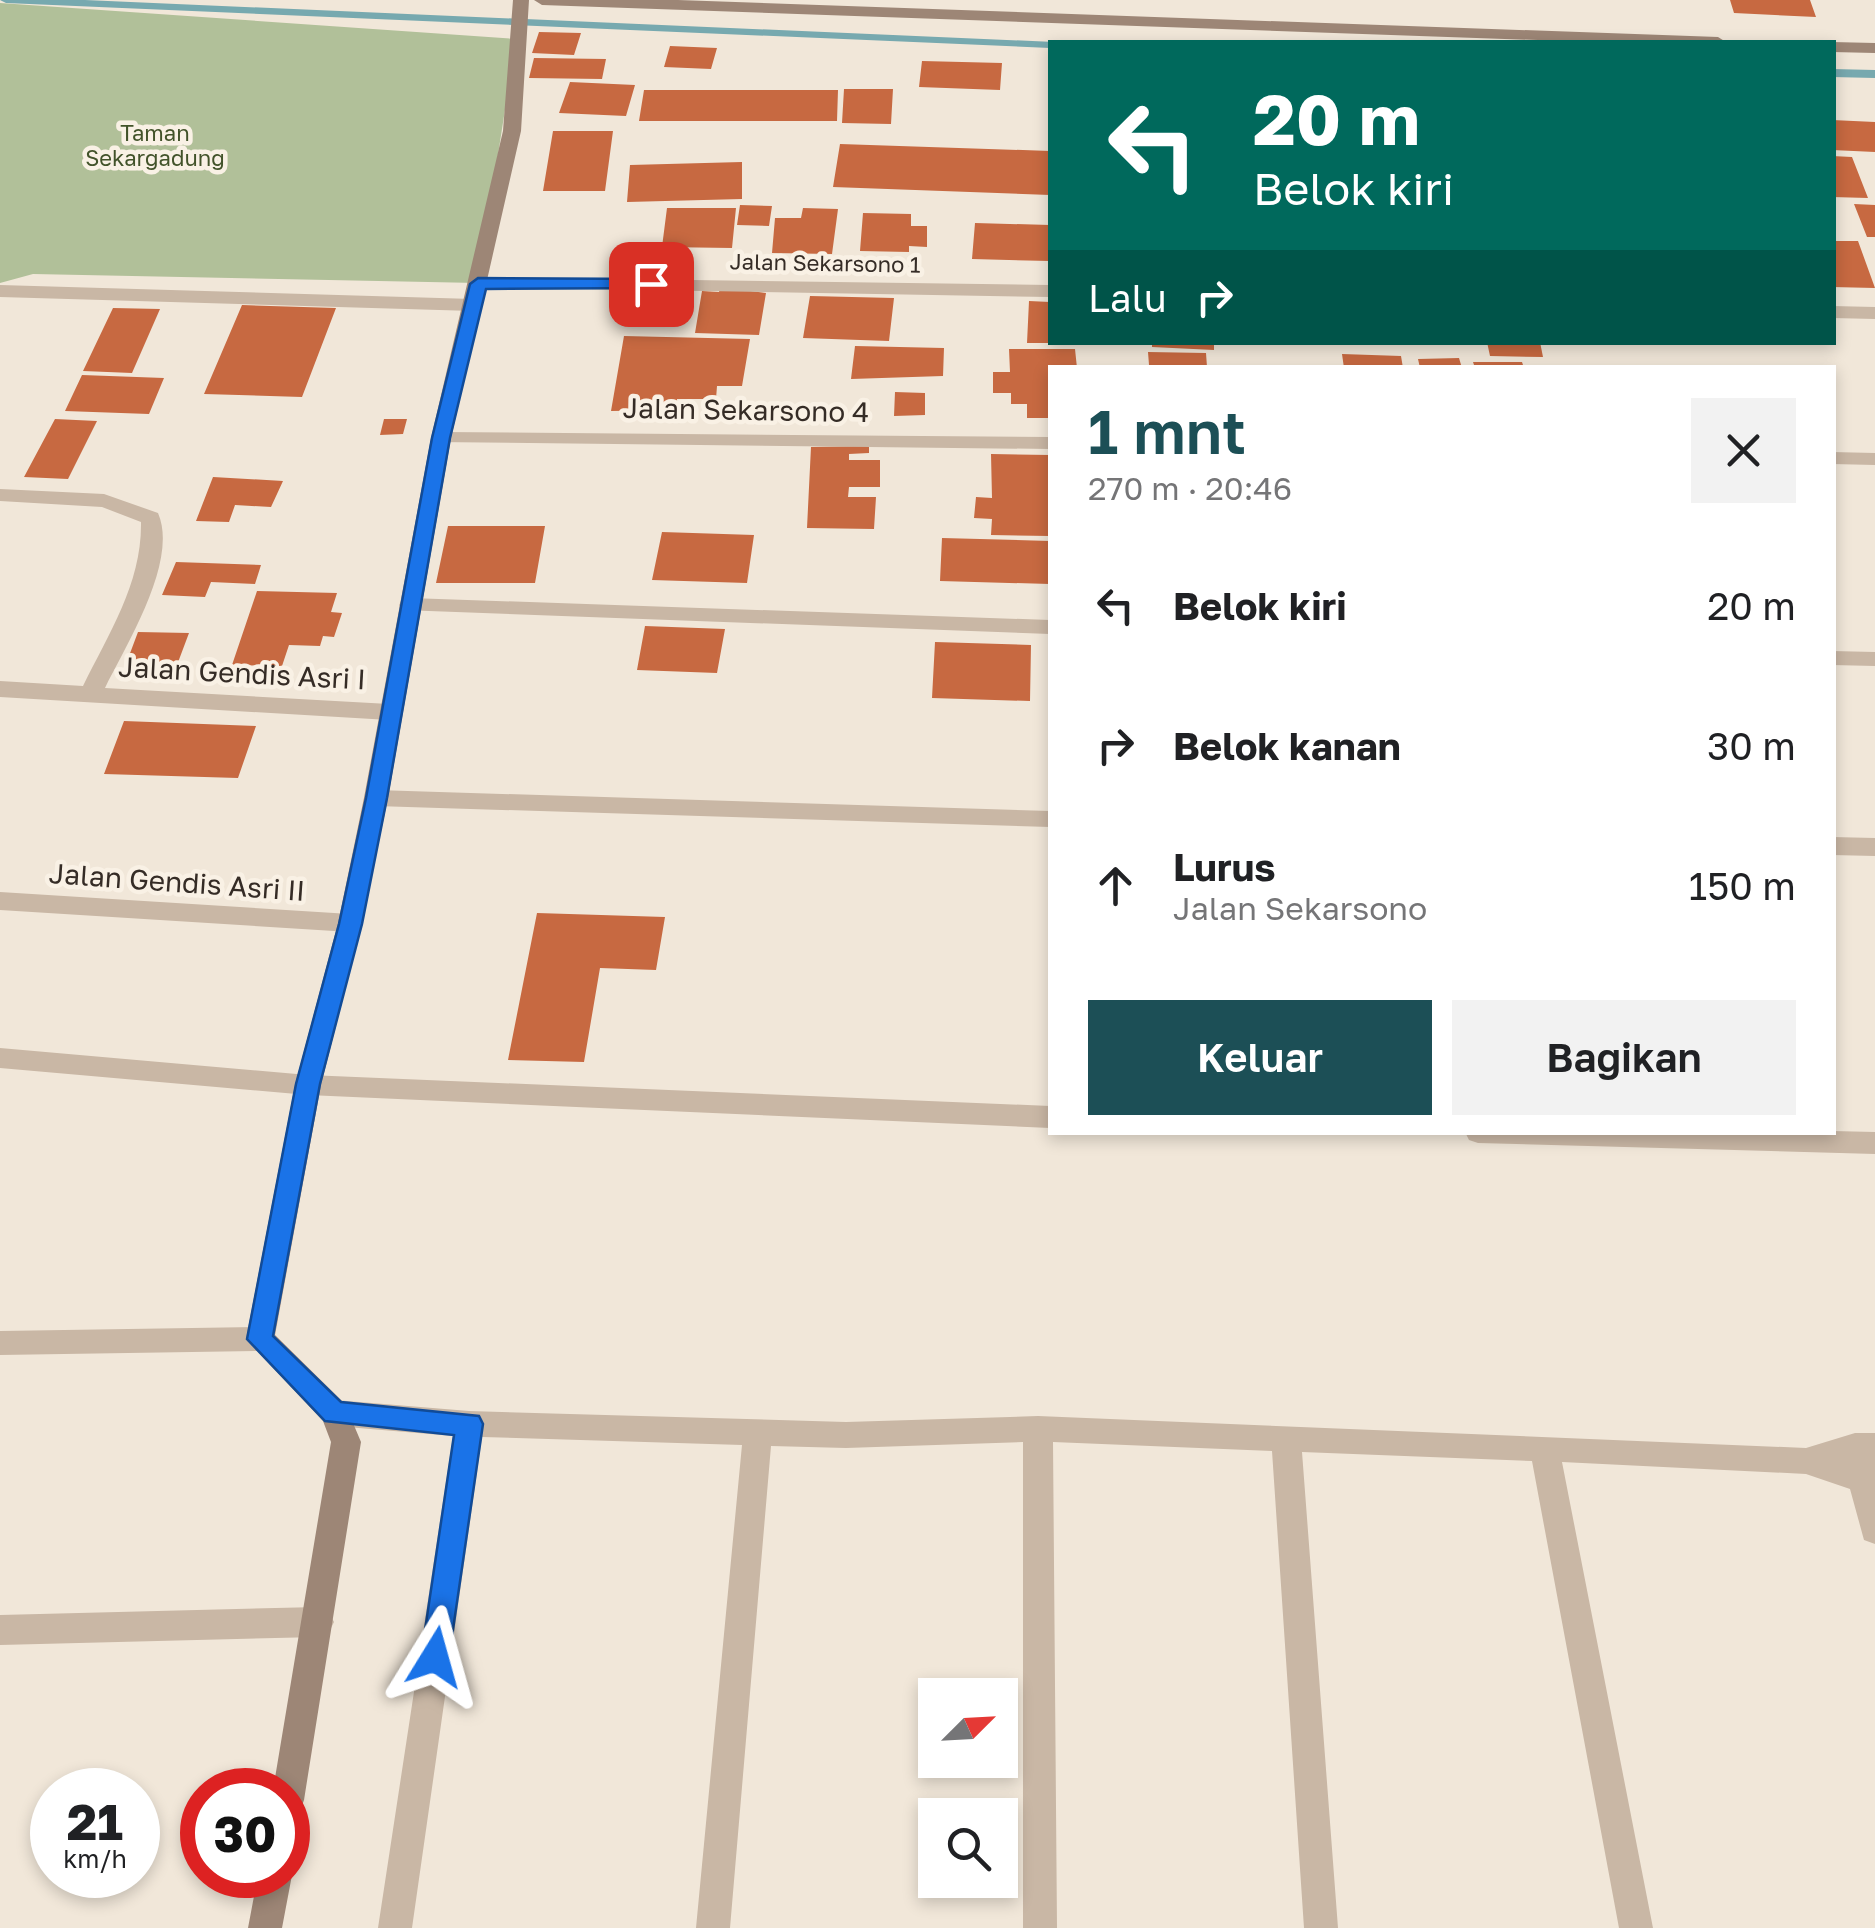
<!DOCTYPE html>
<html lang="id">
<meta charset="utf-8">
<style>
body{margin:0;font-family:"Golos Text",sans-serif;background:#f2f2f2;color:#202124;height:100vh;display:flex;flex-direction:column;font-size:38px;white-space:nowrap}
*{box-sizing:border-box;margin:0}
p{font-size:32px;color:#757577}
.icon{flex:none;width:55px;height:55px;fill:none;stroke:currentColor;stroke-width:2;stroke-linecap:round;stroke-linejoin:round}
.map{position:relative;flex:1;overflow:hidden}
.sheet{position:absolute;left:1048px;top:365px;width:788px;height:770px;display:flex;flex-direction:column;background:#fff;border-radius:0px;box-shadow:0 5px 15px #0003}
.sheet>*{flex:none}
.guide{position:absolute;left:1048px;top:40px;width:788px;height:305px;border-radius:0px;box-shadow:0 5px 15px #0003;background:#00695c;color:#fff;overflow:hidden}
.needle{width:65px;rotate:66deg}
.buttons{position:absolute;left:918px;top:1678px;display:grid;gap:20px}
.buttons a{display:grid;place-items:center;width:100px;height:100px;border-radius:0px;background:#fff;box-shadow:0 5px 15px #0003;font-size:50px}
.speed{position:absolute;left:30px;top:1768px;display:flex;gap:20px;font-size:50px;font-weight:700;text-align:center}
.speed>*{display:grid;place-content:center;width:130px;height:130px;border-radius:50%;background:#fff;box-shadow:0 5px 15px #0003;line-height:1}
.speed small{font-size:25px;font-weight:400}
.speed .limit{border:15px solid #d22;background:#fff;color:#111}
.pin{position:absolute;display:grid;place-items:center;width:85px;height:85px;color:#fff;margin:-42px;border-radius:20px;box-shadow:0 5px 15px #0006}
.me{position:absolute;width:110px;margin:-55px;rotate:8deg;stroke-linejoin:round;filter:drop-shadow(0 0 8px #0008)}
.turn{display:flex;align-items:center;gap:35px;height:210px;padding:0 40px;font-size:45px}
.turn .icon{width:130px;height:130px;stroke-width:2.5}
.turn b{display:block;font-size:70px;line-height:85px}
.then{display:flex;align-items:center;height:95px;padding:0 40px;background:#0003;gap:20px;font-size:38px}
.round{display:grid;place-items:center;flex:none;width:105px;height:105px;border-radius:0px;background:#f2f2f2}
.overview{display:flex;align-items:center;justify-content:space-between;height:170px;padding:0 40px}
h1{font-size:60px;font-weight:600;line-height:75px;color:#1c4f56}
.primary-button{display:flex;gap:20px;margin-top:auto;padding:20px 40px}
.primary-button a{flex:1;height:115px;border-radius:0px;background:#1c4f56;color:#fff;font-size:40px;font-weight:600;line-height:115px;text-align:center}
.primary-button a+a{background:#f2f2f2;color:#202124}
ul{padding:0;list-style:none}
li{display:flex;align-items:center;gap:30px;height:140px;padding:0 40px}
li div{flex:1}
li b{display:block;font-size:38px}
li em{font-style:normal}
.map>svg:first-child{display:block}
.green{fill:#b1c099}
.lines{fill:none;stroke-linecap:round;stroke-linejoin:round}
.stream{fill:#77a9af;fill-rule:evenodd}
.building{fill:#c76941}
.street{fill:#c9b7a5;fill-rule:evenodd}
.secondary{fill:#9d8676;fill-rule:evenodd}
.route{fill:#1a73e8;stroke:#114b97;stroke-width:2.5}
.labels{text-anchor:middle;stroke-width:9;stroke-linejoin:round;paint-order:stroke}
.far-park-label{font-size:22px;fill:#42532a;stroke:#f9f1e5}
.far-street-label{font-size:22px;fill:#352c26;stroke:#f9f1e5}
.street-label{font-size:28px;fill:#352c26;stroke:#f9f1e5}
</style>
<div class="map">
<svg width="1875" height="1928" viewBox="0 0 1875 1928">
<rect width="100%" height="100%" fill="#f1e7d9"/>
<path class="green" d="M0,3L516,39L478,283L33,274L0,283Z"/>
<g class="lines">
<path class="stream" d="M0,0H85L1054,42H1050V48L6,3Z
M1832,69L1875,70V78L1832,77Z"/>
</g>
<path class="building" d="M1730,0H1810L1816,17L1734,13Z
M539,32L581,33L574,55L532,53Z
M670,46L717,48L711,69L664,67Z
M534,58L606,59L602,79L529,78Z
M922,61L1002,63L1000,90L919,87Z
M570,82L635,85L626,116L559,113Z
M844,89H893L891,124L842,123Z
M644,90H838L837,121H639Z
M1832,120L1875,122V152L1832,150Z
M553,131H613L605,191H543Z
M840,144L1050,151V195L833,187Z
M1832,156L1852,157L1868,198L1832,197Z
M742,162V199L627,202L630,165Z
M1854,204L1875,205V237H1867Z
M740,205L772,206L769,226L737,225Z
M667,208H736L732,248L662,247Z
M803,208L838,209L832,254L772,253L775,218H801Z
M863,213L911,214V226H927V247L909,246V252L860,251Z
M975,223L1050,225V261L972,259Z
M1832,241H1858L1875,288L1832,287Z
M720,287L766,293L759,335L695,333L702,291L719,292Z
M810,296L894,298L889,341L803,338Z
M1029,301L1050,302V343H1027Z
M242,305L336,308L302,397L204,394Z
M113,308L160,309L132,373L83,371Z
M624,336L750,339L742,386H717L716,399H677L676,410L611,411Z
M1152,342H1214V350L1152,347Z
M1487,342H1540L1543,357L1490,356Z
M855,346L944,348L943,376L851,379Z
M1009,349H1075L1077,368H1050V418H1027V404H1011V393H993V372H1010Z
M1148,352L1206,353L1207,367L1149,365Z
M1342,354L1401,356L1403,368H1344Z
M1459,358L1462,368H1420L1418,359Z
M1473,362H1522L1524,368H1475Z
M82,375L164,378L149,414L65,411Z
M895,392L925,393V415L894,416Z
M55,419L97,421L68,479L24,477Z
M384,419H407L403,434L380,435Z
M869,446V453L849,454V460H880V487H849L848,497H876L874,529L807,528L811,447Z
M991,454L1050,455V536L991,535L992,519L974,518L976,497L992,498Z
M213,477L283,481L271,507L235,505L229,522L196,521Z
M448,526H545L535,583H436Z
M662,532L754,535L747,583L652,580Z
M942,538L1050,541V584L940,581Z
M176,562L261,565L255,584L211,582L205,597L162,595Z
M257,591L337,593L331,612L342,613L334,637L323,636L320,646L289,645L282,666L232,665Z
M645,626L725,629L717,673L637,670Z
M138,632L189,633L177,665L126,664Z
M935,642L1031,645L1030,701L932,698Z
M124,721L256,726L238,778L104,774Z
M537,913L665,917L656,970L600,968L584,1062L508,1060Z"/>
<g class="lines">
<path class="street" d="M478,277L1050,285V297L471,287V279Z
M0,285L473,299L482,305L473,311L0,297Z
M1832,306L1875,307V319L1832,318Z
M441,432L1050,437V449L434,442L431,438Z
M1832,452L1875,453V465L1832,464Z
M0,489L104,494L158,513C179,561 126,645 105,688L389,704L400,712L389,720L0,697V681L83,686C109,633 142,583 141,522L102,507L0,501Z
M410,598L1050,620V634L402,610L399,605L402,600Z
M1832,651L1875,652V666L1832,665Z
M376,790L1050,811V827L376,806L364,798Z
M1832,837L1875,838V856L1832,855Z
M0,892L350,914L362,923L350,932L0,910Z
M0,1048L308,1075L1050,1106V1128L308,1095L0,1068Z
M1832,1131L1875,1132V1154L1478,1143L1469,1140L1465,1132Z
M260,1327L270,1330L274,1339L270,1348L260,1351L0,1355V1331Z
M335,1400L469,1411L846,1422L1038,1416L1806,1448L1855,1433H1875V1544L1864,1540L1850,1489L1806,1474L1562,1462L1653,1928H1619L1532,1461L1302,1452L1338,1928H1304L1272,1451L1053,1442L1057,1928H1023V1442L846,1448L771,1446L730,1928H696L742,1445L482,1437L412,1928H378L453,1436L335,1426L325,1422L320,1413L325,1404Z
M318,1607L329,1612L334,1622L329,1632L318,1637L0,1645V1615Z"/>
<path class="secondary" d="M513,0H529L521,131L451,438L388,798L362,923L321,1085L275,1335L345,1404L361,1442L304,1800L300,1811L288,1816V1790H273L331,1442L323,1421L246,1339L295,1085L338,923L364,798L431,438L503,131Z
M534,0H678L1718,37L1726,42H1593L542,5Z
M1830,42H1832L1875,43V53L1832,52Z
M288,1865L292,1875L282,1928H248L258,1875H288Z"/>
</g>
<path class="route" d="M651,279L657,281V288L486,289L450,438L387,798L362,924L320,1084L273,1336L341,1402L479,1416L483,1424L449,1657L445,1666L435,1670L425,1666L421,1657L454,1435L325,1421L247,1339L296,1084L339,924L366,798L432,438L470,284L478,278Z"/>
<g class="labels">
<g class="far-park-label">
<text x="155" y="141">Taman<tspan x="155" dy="25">Sekargadung</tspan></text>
</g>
<g class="far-street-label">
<text transform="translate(825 263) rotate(1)" y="8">Jalan Sekarsono 1</text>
</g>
<g class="street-label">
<text transform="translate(746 410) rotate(1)" y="10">Jalan Sekarsono 4</text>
<text transform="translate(242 673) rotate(3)" y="10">Jalan Gendis Asri I</text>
<text transform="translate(177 882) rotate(4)" y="10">Jalan Gendis Asri II</text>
</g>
</g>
</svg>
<div class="buttons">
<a><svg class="needle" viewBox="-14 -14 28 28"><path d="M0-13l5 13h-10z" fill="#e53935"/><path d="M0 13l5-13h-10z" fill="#757577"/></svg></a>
<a><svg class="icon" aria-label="search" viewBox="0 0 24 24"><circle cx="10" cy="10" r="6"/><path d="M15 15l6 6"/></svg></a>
</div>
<div class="speed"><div>21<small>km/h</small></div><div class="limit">30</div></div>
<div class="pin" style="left:651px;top:284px;background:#d93025"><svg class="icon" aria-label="arrive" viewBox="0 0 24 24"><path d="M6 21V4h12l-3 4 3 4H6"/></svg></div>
<svg class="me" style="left:435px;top:1657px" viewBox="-20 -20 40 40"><path d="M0-17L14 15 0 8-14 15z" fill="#1a73e8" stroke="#fff" stroke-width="4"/></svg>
<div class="guide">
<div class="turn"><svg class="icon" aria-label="left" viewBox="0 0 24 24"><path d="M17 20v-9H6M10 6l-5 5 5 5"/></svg><div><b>20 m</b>Belok kiri</div></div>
<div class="then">Lalu<svg class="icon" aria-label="right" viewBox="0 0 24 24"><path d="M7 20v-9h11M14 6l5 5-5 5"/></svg></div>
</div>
<section class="sheet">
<div class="overview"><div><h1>1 mnt</h1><p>270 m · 20:46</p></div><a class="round"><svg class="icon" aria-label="close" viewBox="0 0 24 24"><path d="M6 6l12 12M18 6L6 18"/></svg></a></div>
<ul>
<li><svg class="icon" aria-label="left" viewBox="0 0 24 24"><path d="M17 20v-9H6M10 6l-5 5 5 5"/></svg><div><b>Belok kiri</b></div><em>20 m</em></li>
<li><svg class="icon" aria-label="right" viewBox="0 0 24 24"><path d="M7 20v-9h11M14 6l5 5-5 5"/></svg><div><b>Belok kanan</b></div><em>30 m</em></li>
<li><svg class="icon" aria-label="ahead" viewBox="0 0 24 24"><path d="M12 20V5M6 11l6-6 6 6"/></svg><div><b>Lurus</b><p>Jalan Sekarsono</p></div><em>150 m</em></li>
</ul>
<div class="primary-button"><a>Keluar</a><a>Bagikan</a></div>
</section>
</div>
